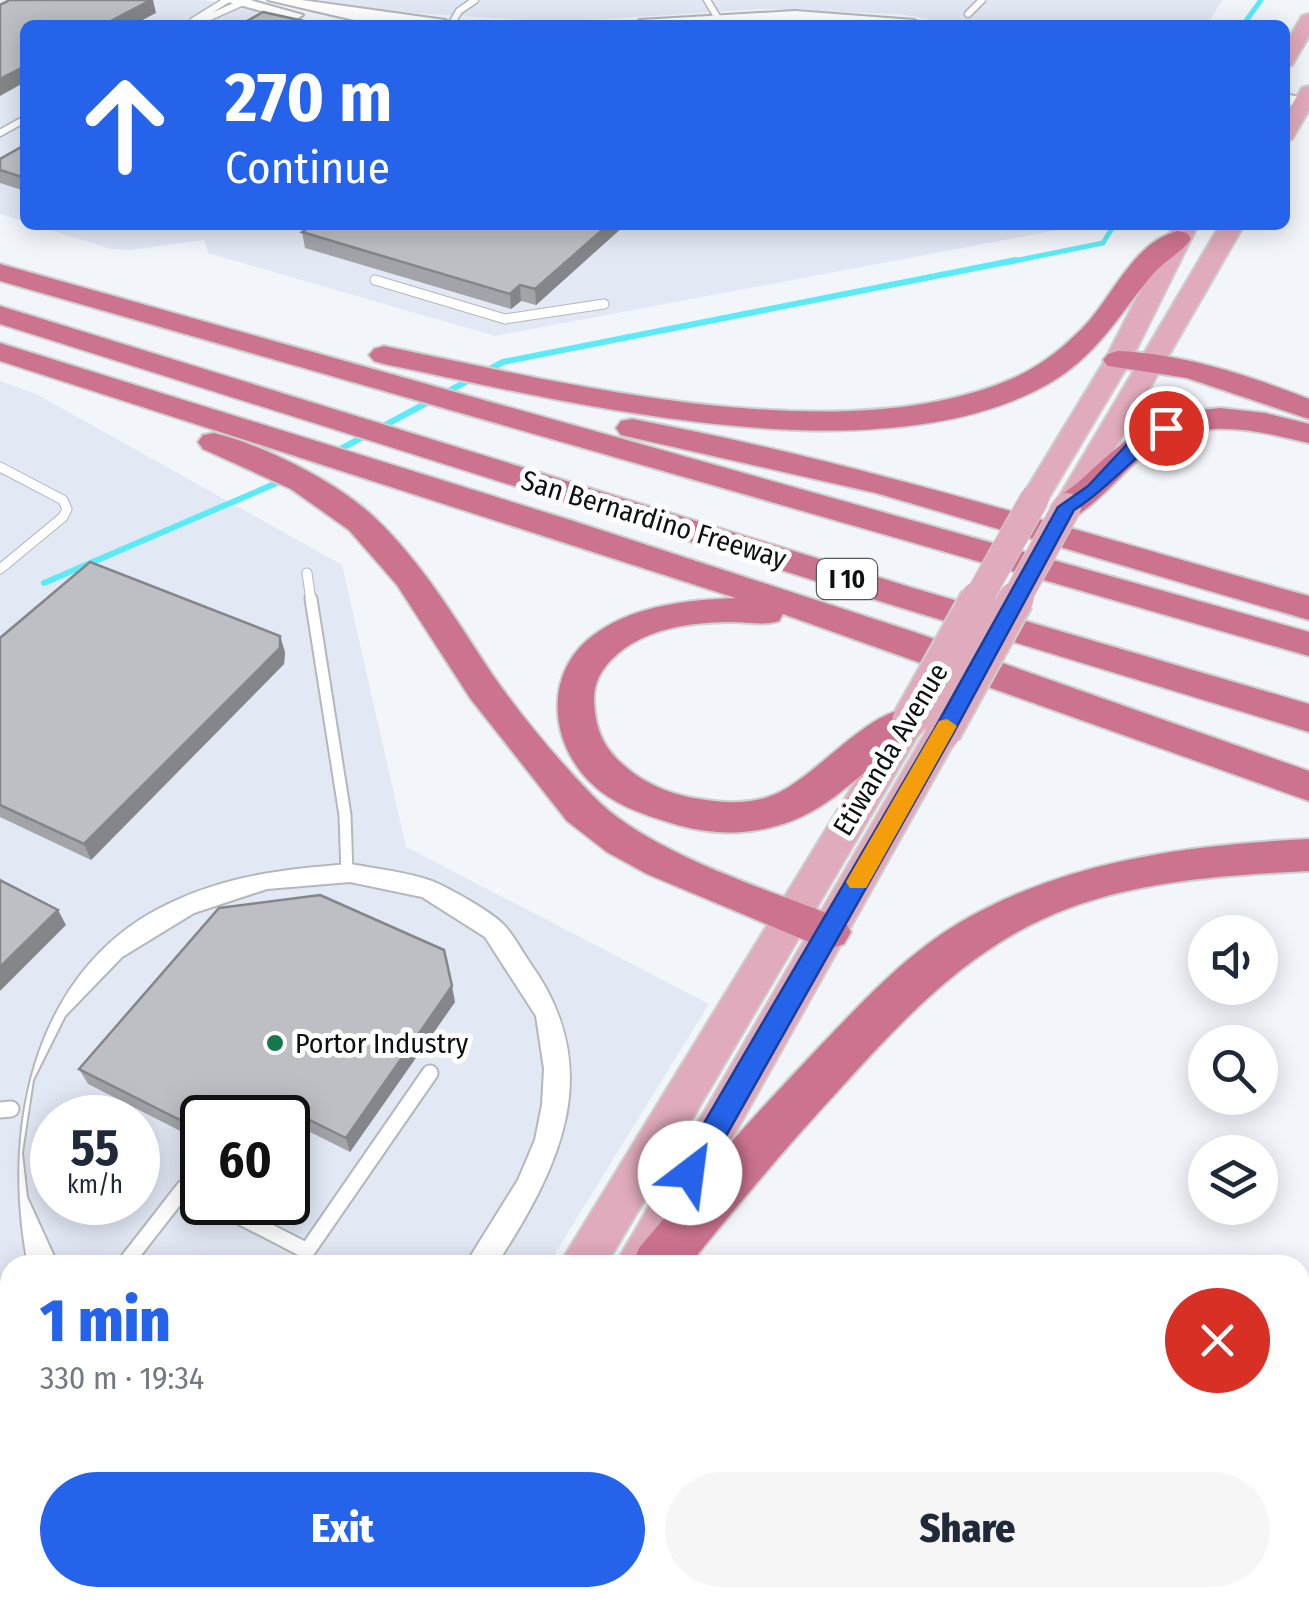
<!DOCTYPE html>
<meta charset="utf-8">
<style>
body{margin:0;font-family:"Fira Sans Condensed",sans-serif;background:#f6f6f7;color:#1f2937;height:100vh;display:flex;flex-direction:column;font-size:38px;white-space:nowrap}
*{box-sizing:border-box;margin:0}
p{font-size:32px;color:#747a83}
.icon{flex:none;width:55px;height:55px;fill:none;stroke:currentColor;stroke-width:2;stroke-linecap:round;stroke-linejoin:round}
.map{position:relative;flex:1;overflow:hidden}
.details{position:absolute;left:0px;top:1255px;width:1310px;height:352px;display:flex;flex-direction:column;background:#fff;border-radius:30px 30px 0 0;box-shadow:0 5px 25px #0003}
.details>*{flex:none}
.hud{position:absolute;left:20px;top:20px;width:1270px;height:210px;border-radius:15px;box-shadow:0 5px 25px #0003;background:#2563eb;color:#fff;overflow:hidden}
.controls{position:absolute;left:1188px;top:915px;display:grid;gap:20px}
.controls a{display:grid;place-items:center;width:90px;height:90px;border-radius:50%;background:#fff;box-shadow:0 5px 25px #0003;font-size:50px}
.speed{position:absolute;left:30px;top:1095px;display:flex;gap:20px;font-size:50px;font-weight:700;text-align:center}
.speed>*{display:grid;place-content:center;width:130px;height:130px;border-radius:50%;background:#fff;box-shadow:0 5px 25px #0003;line-height:1}
.speed small{font-size:25px;font-weight:400}
.speed .limit{border:5px solid #111;border-radius:15px;background:#fff;color:#111}
.pin{position:absolute;display:grid;place-items:center;width:85px;height:85px;color:#fff;margin:-42px;border:5px solid #fff;border-radius:50%;box-shadow:0 2px 10px #0007}
.me{position:absolute;width:110px;margin:-55px;rotate:30deg;stroke-linejoin:round;filter:drop-shadow(0 0 8px #0008)}
.turn{display:flex;align-items:center;gap:35px;height:210px;padding:0 40px;font-size:45px}
.turn .icon{width:130px;height:130px;stroke-width:2.5}
.turn b{display:block;font-size:70px;line-height:85px}
.round{display:grid;place-items:center;flex:none;width:105px;height:105px;border-radius:52px;background:#f6f6f7}
.summary{display:flex;align-items:center;justify-content:space-between;height:170px;padding:0 40px}
h1{font-size:60px;font-weight:800;line-height:75px;color:#2563eb}
.primary-button{display:flex;gap:20px;margin-top:auto;padding:20px 40px}
.primary-button a{flex:1;height:115px;border-radius:60px;background:#2563eb;color:#fff;font-size:40px;font-weight:800;line-height:115px;text-align:center}
.primary-button a+a{background:#f6f6f7;color:#1f2937}
.map>svg:first-child{display:block}
.built{fill:#e2e8f4;fill-rule:evenodd}
.lines{fill:none;stroke-linecap:round;stroke-linejoin:round}
.stream-far1{stroke:#5aebf7;stroke-width:5}
.stream{stroke:#5aebf7;stroke-width:6}
.service-far3-casing{stroke:#b4b7bc;stroke-width:9}
.service-far2-casing{stroke:#b4b7bc;stroke-width:11}
.service-far1-casing{stroke:#b4b7bc;stroke-width:15}
.service-casing{stroke:#b4b7bc;stroke-width:19}
.minor-casing{stroke:#b4b7bc;stroke-width:4}
.secondary-casing{stroke:#b4b7bc;stroke-width:4}
.primary-casing{stroke:#cfcfcf;stroke-width:4}
.motorway-casing{stroke:#cfcfcf;stroke-width:4}
.service-far3{stroke:#fff;stroke-width:6}
.service-far2{stroke:#fff;stroke-width:9}
.service-far1{stroke:#fff;stroke-width:11}
.service{stroke:#fff;stroke-width:15}
.minor{fill:#fff;fill-rule:evenodd}
.secondary{fill:#fff;fill-rule:evenodd}
.primary{fill:#e0abbc;fill-rule:evenodd}
.motorway{fill:#cc738f;fill-rule:evenodd}
.rail-casing{stroke:#38393c;stroke-width:14}
.rail{stroke:#fff;stroke-width:10;stroke-dasharray:29;stroke-linecap:butt}
.primary-bridge-far1-casing{stroke:#cfcfcf;stroke-width:30;stroke-linecap:butt}
.primary-bridge-casing{stroke:#cfcfcf;stroke-width:39;stroke-linecap:butt}
.primary-bridge-far1{stroke:#e0abbc;stroke-width:28}
.primary-bridge{stroke:#e0abbc;stroke-width:35}
.wall{fill:#a3a4a9}
.shaded-wall{fill:#848689}
.building{fill:#bdbfc4;stroke:#848689;stroke-width:2.5}
.route{fill:#2563eb;stroke:#184099;stroke-width:2.5}
.slow{fill:#f59e0b}
.poi-dot{fill:#16774e;stroke:#fff;stroke-width:4}
.labels{text-anchor:middle;stroke-width:10;stroke-linejoin:round;paint-order:stroke}
.shield{fill:#fff;stroke:#565758;stroke-width:2.5}
.shield-label{font-size:25px;font-weight:bold;fill:#0e0f11}
.street-label{font-size:28px;fill:#0e0f11;stroke:#fff}
.poi-label{font-size:28px;fill:#0e0f11;stroke:#fff;text-anchor:start}
</style>
<div class="map">
<svg width="1309" height="1607" viewBox="0 0 1309 1607">
<rect width="100%" height="100%" fill="#f2f5fa"/>
<path class="built" d="M0,0H205L322,25H25V222L0,214Z
M319,0H1223L1206,25H959L900,14L763,9L556,22L366,10Z
M34,225H1066L1063,229L495,336L208,253L204,240L130,250L111,249Z
M0,381L38,395L342,565L406,847L709,1004L548,1265H10V1307L0,1301ZM52,1118H138V1202H52ZM202,1118H288V1202H202Z
M0,1466L10,1472V1598H182L176,1607H0Z
M1300,1592L1309,1596V1607H801L816,1598H1300Z"/>
<g class="lines">
<path class="stream-far1" d="M1243,25L1261,0
M1004,263L1103,243L1114,225"/>
<path class="stream" d="M333,453L503,362L1016,260
M44,583L286,479"/>
<defs>
<path id="service-far3" d="M707,0L722,25
M968,14L982,0
M193,21L227,0
M192,25L241,3
M451,25L459,11L475,0
M0,133L25,119"/>
<path id="service-far2" d="M375,280L505,319L604,304
M0,467L63,500L67,509L63,517L0,569
M307,573L311,601"/>
<path id="service-far1" d="M311,599L345,815L347,874"/>
<path id="service" d="M0,1110L11,1109
M212,1202L307,1251L430,1073
M124,1265L184,1188L202,1197
M699,1598L710,1607
M0,1599L5,1607"/>
<path id="minor" d="M350,864C377,869 407,872 432,881C449,888 492,912 504,925C514,936 522,951 530,963C607,1070 560,1167 496,1265H465L518,1180L535,1140L542,1105L544,1069L536,1016L485,937L422,897L350,882L267,889L194,913L122,957L65,1016L33,1080L22,1153L27,1197L58,1265H28C0,1121 37,959 179,899C236,874 289,869 350,864Z
M1300,1539L1309,1542V1575L1300,1572Z
M246,1598H283L279,1607H242Z
M641,1598H687L683,1607H645Z"/>
<path id="secondary" d="M221,0H250L303,15L295,20Z
M268,0H301L445,20L453,25L354,20Z
M795,11L914,20L922,25L795,21L632,25L640,20Z
M1285,94L1309,99V109L1285,104Z"/>
<path id="primary" d="M1309,14V36L1292,65L1285,67V45L1302,16Z
M1309,86V110L1292,139L1285,141V116L1302,88Z
M1174,225H1198L1131,360L1045,504H1025L1021,498L1105,360Z
M1220,225H1244L1081,507L1077,513H1057L1053,507Z
M910,708L922,712L927,720L606,1265H559L898,712Z
M943,720L955,723L960,732L661,1265H615L931,723Z
M355,1598H409L405,1607H351Z
M418,1598H472L468,1607H414Z"/>
<path id="motorway" d="M1178,231L1187,233L1191,239C1181,253 1164,261 1152,275C1119,315 1096,357 1048,384C876,481 569,402 384,364L374,361L369,355L374,349L384,346C564,383 846,455 1018,376C1045,363 1069,343 1089,321C1115,291 1136,241 1178,231Z
M0,264L1309,632V656L0,281Z
M0,306L913,588L1309,704V732L889,604L0,324Z
M0,343L570,520L914,632L1309,771V801L783,614L779,621C763,626 749,622 733,622C691,622 643,628 612,659C601,670 594,683 594,699C595,735 607,754 636,775C655,788 677,796 700,799C722,803 746,804 768,797C816,782 875,696 923,710L929,720C917,741 884,755 865,772C846,788 826,805 803,816C761,836 715,837 671,823C642,814 612,804 590,782C547,740 544,667 598,632C637,605 689,600 736,598L0,361Z
M1118,351C1185,354 1247,375 1309,399V419L1187,378L1108,366L1103,360L1108,354Z
M1220,408L1265,413L1309,424V443C1247,428 1189,414 1137,461C1117,479 1101,499 1079,514L1067,517L1055,514L1051,507C1059,494 1074,487 1085,476C1131,434 1156,413 1220,408Z
M632,419C862,462 1084,534 1309,596V620L876,493L621,435L616,428L621,421Z
M214,433C263,445 337,482 374,517C422,562 456,620 492,674C521,716 558,760 594,797C649,854 770,890 844,920L851,932L844,944L829,949L814,944L647,874L607,852L567,821L470,698L397,585L349,530L291,489L203,449L198,442L203,435Z
M1309,839V871C1228,875 1145,880 1069,908C972,944 905,1017 838,1091C786,1147 737,1206 689,1265H632L639,1248L661,1222C713,1161 768,1101 823,1043C865,999 907,954 959,923C1066,860 1188,845 1309,839Z"/>
</defs>
<use href="#service-far3" class="service-far3-casing"/>
<use href="#service-far2" class="service-far2-casing"/>
<use href="#service-far1" class="service-far1-casing"/>
<use href="#service" class="service-casing"/>
<use href="#minor" class="minor-casing"/>
<use href="#secondary" class="secondary-casing"/>
<use href="#primary" class="primary-casing"/>
<use href="#motorway" class="motorway-casing"/>
<use href="#service-far3" class="service-far3"/>
<use href="#service-far2" class="service-far2"/>
<use href="#service-far1" class="service-far1"/>
<use href="#service" class="service"/>
<use href="#minor" class="minor"/>
<use href="#secondary" class="secondary"/>
<use href="#primary" class="primary"/>
<use href="#motorway" class="motorway"/>
<defs>
<path id="rail" d="M0,1364L10,1370
M398,1598L414,1607"/>
</defs>
<use href="#rail" class="rail-casing"/>
<use href="#rail" class="rail"/>
<defs>
<path id="primary-bridge-far1" d="M977,601L1035,498
M1015,601L1067,507"/>
<path id="primary-bridge" d="M910,720L978,599
M943,732L1016,599"/>
</defs>
<use href="#primary-bridge-far1" class="primary-bridge-far1-casing"/>
<use href="#primary-bridge" class="primary-bridge-casing"/>
<use href="#primary-bridge-far1" class="primary-bridge-far1"/>
<use href="#primary-bridge" class="primary-bridge"/>
</g>
<path class="wall" d="M25,145V191L0,183V159Z
M313,225H625L536,305L521,301L511,309L305,248L302,232Z
M0,638L285,652L284,664L91,860L0,817Z
M455,1002L350,1152L288,1121V1118H202V1142L88,1084L79,1069Z"/>
<path class="shaded-wall" d="M151,0H153L156,13L133,25H103Z
M25,66V82L0,96V79Z
M608,225H625L536,305L535,289Z
M520,285L521,301L511,309L510,294Z
M280,636L285,652L284,664L91,860L84,844Z
M58,910L66,925L0,991V967Z
M452,986L455,1002L350,1152L346,1138Z
M275,1103L280,1118H264Z"/>
<path class="building" d="M10,0H151L103,25H25V66L0,79V5Z
M263,12L322,25H240Z
M25,145V178L0,170V159Z
M313,225H608L535,289L520,285L510,294L302,232Z
M90,562L280,636V648L84,844L0,805V638Z
M0,880L58,910L0,967Z
M320,895L444,950L452,986L346,1138L275,1103L264,1118H202V1131L79,1069L219,908Z"/>
<path class="route" d="M1166,422L1175,428L1173,432C1135,452 1111,487 1074,510L954,732L700,1182L690,1186L680,1182L676,1173L680,1164L934,730L1058,507L1088,486L1132,439Z"/>
<path class="slow" d="M947,719L957,726L866,888H850L846,882L850,875L939,721Z"/>
<circle class="poi-dot" cx="275" cy="1043" r="10"/>
<g class="labels">
<rect class="shield" x="817" y="559" width="60" height="40" rx="8"/>
<g class="shield-label">
<text x="847" y="588">I 10</text>
</g>
<g class="street-label">
<text transform="translate(654 519) rotate(17)" y="10">San Bernardino Freeway</text>
<text transform="translate(890 749) rotate(-59)" y="10">Etiwanda Avenue</text>
</g>
<g class="poi-label">
<text x="295" y="1053">Portor Industry</text>
</g>
</g>
</svg>
<div class="controls">
<a><svg class="icon" aria-label="sound" viewBox="0 0 24 24"><path d="M4 9h4l5-4v14l-5-4H4zM17 9q2 3 0 6"/></svg></a>
<a><svg class="icon" aria-label="search" viewBox="0 0 24 24"><circle cx="10" cy="10" r="6"/><path d="M15 15l6 6"/></svg></a>
<a><svg class="icon" aria-label="layers" viewBox="0 0 24 24"><path d="M12 4l9 5-9 5-9-5zM3 14l9 5 9-5"/></svg></a>
</div>
<div class="speed"><div>55<small>km/h</small></div><div class="limit">60</div></div>
<div class="pin" style="left:1166px;top:428px;background:#d93025"><svg class="icon" aria-label="arrive" viewBox="0 0 24 24"><path d="M6 21V4h12l-3 4 3 4H6"/></svg></div>
<svg class="me" style="left:690px;top:1173px" viewBox="-20 -20 40 40"><circle r="19" fill="#fff"/><path d="M0-13L10 11 0 6-10 11z" fill="#2563eb"/></svg>
<div class="hud">
<div class="turn"><svg class="icon" aria-label="ahead" viewBox="0 0 24 24"><path d="M12 20V5M6 11l6-6 6 6"/></svg><div><b>270 m</b>Continue</div></div>
</div>
<section class="details">
<div class="summary"><div><h1>1 min</h1><p>330 m · 19:34</p></div><a class="round" style="background:#d93025;color:#fff"><svg class="icon" aria-label="close" viewBox="0 0 24 24"><path d="M6 6l12 12M18 6L6 18"/></svg></a></div>
<div class="primary-button"><a>Exit</a><a>Share</a></div>
</section>
</div>
